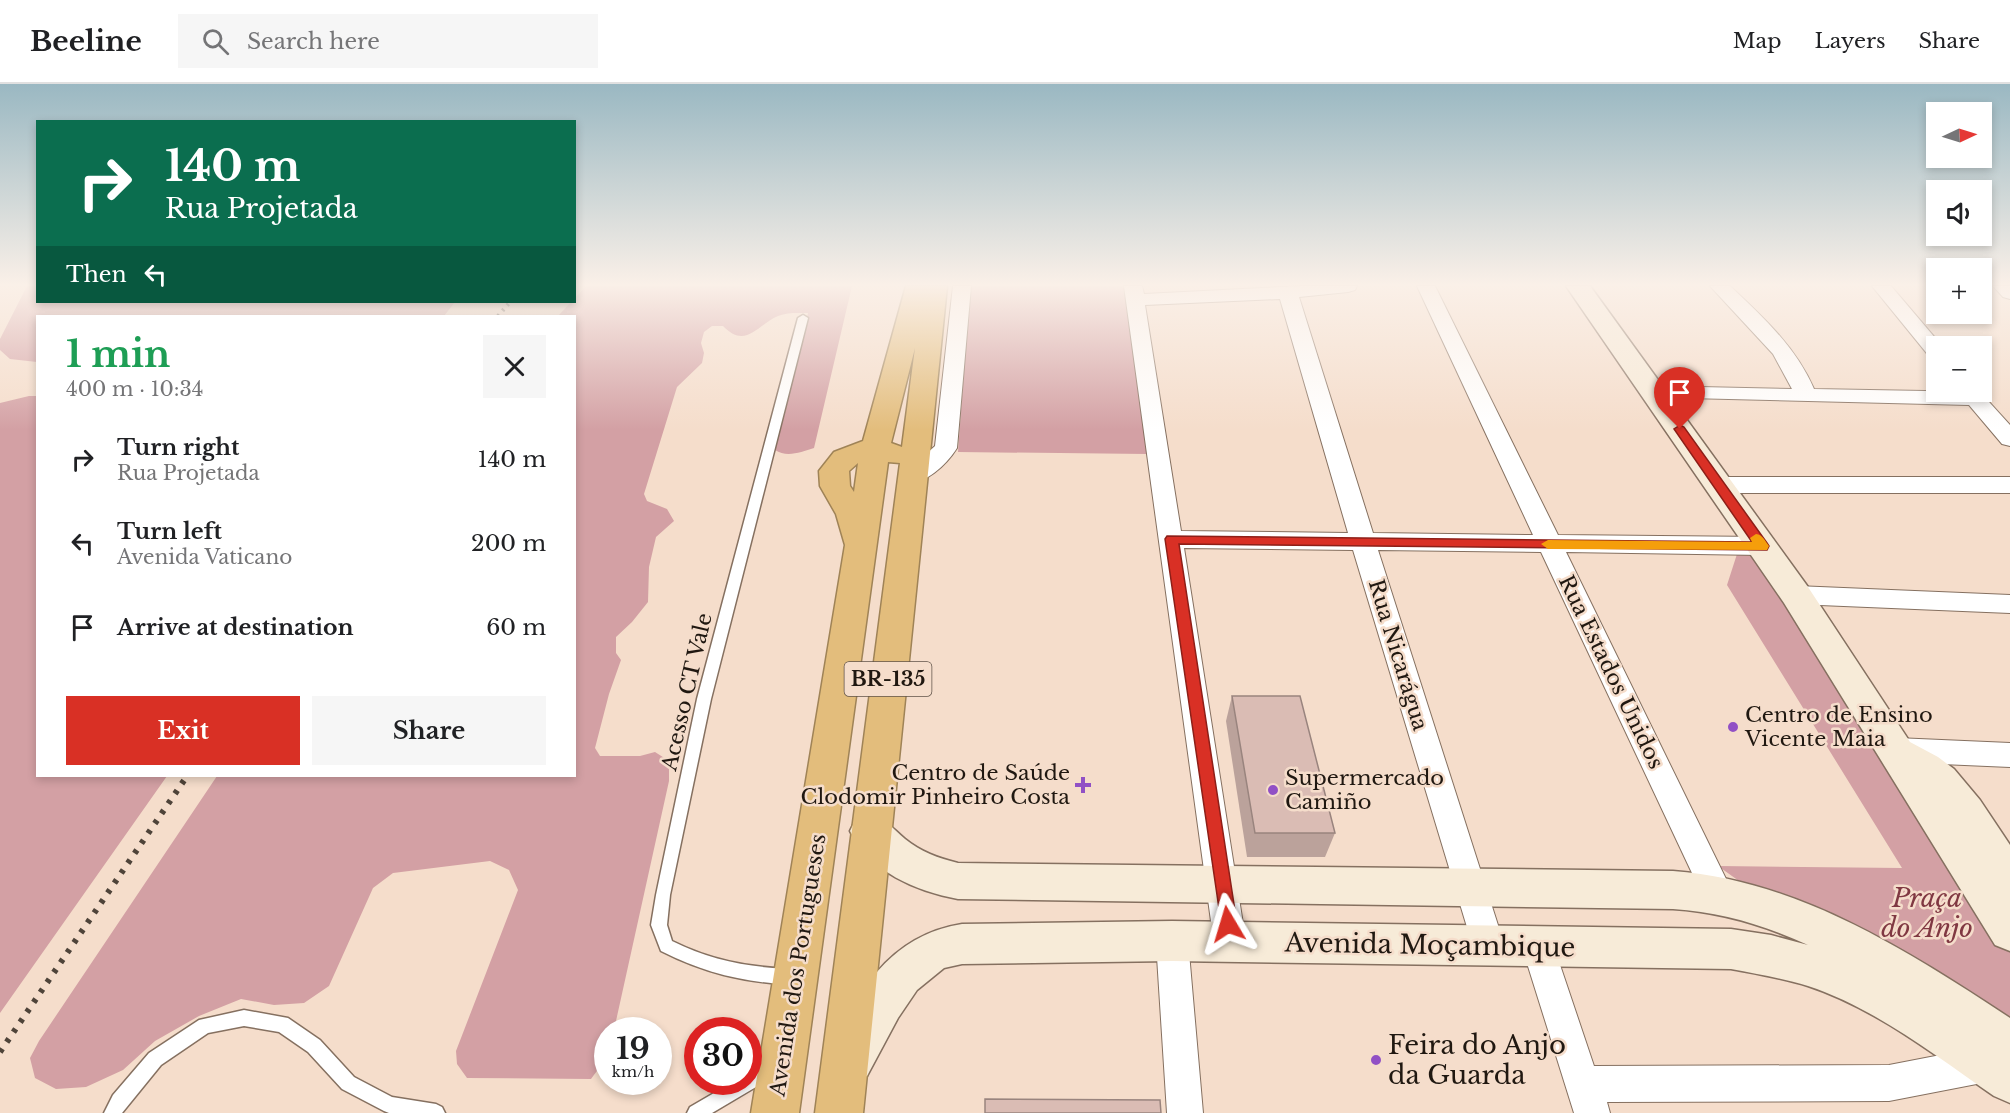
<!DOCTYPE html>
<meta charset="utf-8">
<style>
body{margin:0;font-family:"Libre Baskerville",serif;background:#f6f6f6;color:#202124;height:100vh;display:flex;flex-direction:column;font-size:22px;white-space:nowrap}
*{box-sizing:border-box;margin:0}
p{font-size:20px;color:#757577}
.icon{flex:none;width:33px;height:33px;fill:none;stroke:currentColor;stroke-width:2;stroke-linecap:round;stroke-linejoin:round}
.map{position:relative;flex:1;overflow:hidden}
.panel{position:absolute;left:36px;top:231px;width:540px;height:462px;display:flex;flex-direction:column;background:#fff;border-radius:0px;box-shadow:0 3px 9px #0003}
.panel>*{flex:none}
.top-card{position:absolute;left:36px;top:36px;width:540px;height:183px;border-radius:0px;box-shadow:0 3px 9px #0003;background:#0b6e4f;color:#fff;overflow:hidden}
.needle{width:39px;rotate:86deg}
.fabs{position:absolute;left:1926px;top:18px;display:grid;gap:12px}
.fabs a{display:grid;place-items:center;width:66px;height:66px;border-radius:0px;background:#fff;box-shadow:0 3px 9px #0003;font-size:30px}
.speed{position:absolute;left:594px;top:933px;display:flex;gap:12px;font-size:30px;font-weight:700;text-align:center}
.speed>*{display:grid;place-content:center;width:78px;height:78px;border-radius:50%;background:#fff;box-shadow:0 3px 9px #0003;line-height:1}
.speed small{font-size:15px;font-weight:400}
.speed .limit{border:9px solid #d22;background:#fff;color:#111}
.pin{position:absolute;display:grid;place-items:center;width:51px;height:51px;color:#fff;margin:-62px -26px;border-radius:50% 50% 50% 0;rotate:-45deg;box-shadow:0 0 6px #0007}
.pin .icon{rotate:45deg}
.me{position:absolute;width:66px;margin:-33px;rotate:353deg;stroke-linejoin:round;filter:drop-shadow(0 0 4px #0008)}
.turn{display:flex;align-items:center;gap:21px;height:126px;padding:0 30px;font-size:27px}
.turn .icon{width:78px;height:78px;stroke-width:2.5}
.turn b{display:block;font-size:42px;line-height:51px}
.then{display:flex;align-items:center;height:57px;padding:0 30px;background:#0003;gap:12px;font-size:22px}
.round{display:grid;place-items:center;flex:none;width:63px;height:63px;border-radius:0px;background:#f6f6f6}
.headline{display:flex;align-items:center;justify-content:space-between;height:102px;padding:0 30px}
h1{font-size:36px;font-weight:800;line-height:45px;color:#1e9e55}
.cta{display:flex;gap:12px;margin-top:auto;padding:12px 30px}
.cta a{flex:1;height:69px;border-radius:0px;background:#d93025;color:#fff;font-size:24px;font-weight:800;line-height:69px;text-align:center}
.cta a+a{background:#f6f6f6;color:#202124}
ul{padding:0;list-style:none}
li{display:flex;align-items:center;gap:18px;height:84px;padding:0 30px}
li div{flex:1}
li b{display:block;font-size:22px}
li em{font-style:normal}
header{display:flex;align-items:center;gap:36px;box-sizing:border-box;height:84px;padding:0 30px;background:#fff;border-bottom:2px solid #e0e0e0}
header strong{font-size:28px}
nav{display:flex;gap:33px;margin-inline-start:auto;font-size:21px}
.search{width:420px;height:54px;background:#f6f6f6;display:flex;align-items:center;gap:15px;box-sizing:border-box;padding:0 21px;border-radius:0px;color:#757577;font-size:22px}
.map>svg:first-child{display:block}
.green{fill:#d3a0a4}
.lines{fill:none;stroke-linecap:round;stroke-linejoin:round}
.lane-casing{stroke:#857060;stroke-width:3}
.street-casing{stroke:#857060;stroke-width:2}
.secondary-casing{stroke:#857060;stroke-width:3}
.highway-casing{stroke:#9f8357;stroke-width:3}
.lane{fill:#fff;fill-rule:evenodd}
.street{fill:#fff;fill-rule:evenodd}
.secondary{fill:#f7ebd8;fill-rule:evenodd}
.highway{fill:#e3bd7c;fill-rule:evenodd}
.rail-far1{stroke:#4e4339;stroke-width:4;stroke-dasharray:2 5;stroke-linecap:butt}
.rail{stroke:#4e4339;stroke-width:6;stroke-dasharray:4 8;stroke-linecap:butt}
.wall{fill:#bba29b}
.building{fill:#dabcb4;stroke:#99847e;stroke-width:1.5}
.route{fill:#d93025;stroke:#8d1f18;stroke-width:1.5}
.slow{fill:#f59e0b}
.poi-dot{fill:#9150c5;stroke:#f5ddcb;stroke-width:2}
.labels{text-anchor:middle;stroke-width:5;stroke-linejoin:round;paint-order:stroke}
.shield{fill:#f5ddcb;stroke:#605349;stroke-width:1.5}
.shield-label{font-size:20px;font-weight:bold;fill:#201811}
.street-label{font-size:21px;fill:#201811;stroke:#f5ddcb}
.poi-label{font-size:21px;fill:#201811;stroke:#f5ddcb;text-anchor:start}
.near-park-label{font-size:26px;font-style:italic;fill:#803842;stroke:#f5ddcb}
.near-street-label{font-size:26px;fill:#201811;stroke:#f5ddcb}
.near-poi-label{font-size:26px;fill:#201811;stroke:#f5ddcb;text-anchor:start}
</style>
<header>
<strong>Beeline</strong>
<div class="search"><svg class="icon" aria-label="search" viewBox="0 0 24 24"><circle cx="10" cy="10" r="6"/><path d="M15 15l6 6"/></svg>Search here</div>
<nav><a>Map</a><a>Layers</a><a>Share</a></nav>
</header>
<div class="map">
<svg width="2010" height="1029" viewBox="0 0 2010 1029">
<rect width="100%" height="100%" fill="#f5ddcb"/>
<path class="green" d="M27,202H37L38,218H455L444,232H38L37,278L10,275L0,266V255Z
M586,202H852L814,364C801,368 787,374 775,366L808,229C798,229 788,228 778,232C758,240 746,266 723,242H712L704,248L701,259L704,269L702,279L677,303L644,410L647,417L667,425L674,437L656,453L649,483L648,518L632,538L616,553V569L621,576L609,610L595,664L600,672H640L655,668L669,677V697L614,946H608C607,972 607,974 591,995L467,994L457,980L456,967L518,806L509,786L490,777L393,789L373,804L329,902L304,919L274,921L241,915L199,932L155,957L123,986L86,1003L56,1005L35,994L30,974L39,957L217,692H574V232H558L571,218H574L575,214Z
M970,202H1125L1147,370L958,368Z
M29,312H37L38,692H167L0,929V319Z
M1737,470L1757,471L2010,864V941L1739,797L1718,782L1902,784L1727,501Z"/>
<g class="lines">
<defs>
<path id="lane" d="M803,231L808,234L711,615L670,811L667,841L672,857C710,876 747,883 789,885L795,888L797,893L795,898L789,901C741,897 704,889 661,867L651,841L656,811L697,615L798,234Z
M244,926L288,934L320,956L354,993L392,1013L436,1020L442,1023L445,1029H389L384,1027L342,1005L308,968L279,948L244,942L208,949L161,981L122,1029H104L113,1011L149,969L199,936Z
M770,977L776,979L778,985L776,991L712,1029H687L690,1023L733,998H748V988Z"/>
<path id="street" d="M953,202H971L957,364C947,380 924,403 905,397L902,392L935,362Z
M1124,202H1142L1144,210L1302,202H1357L1355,206L1348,208L1299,213L1373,449L1533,451L1417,202H1435L1558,451L1762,453L1771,456L1774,462L1771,468L1762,471L1566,468L1729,801L1734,811L1729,821L1718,826L1707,821L1541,468L1378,466L1505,863L1501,874L1489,879L1477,874L1473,863L1353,466L1184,464L1246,859L1242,870L1230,874L1218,870L1214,859ZM1280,215L1348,449L1181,447L1145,221Z
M1710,202H1730C1762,232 1796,263 1814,305L1980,308L2010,341V362L2002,360L1969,321L1647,313L1643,308L1647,303L1654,302L1792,305L1773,270Z
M1872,202H1891L1942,262H1936V274L1929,272Z
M1993,202H2010V215L2003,213Z
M1718,393H2010V409H1718L1710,406L1706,401L1710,396Z
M1796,502L2010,511V529L1796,520L1787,518L1783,511L1787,504Z
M1896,654L2010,659V683L1896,678L1886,674L1882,666L1886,658Z
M1172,842L1184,846L1188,857L1203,1029H1167L1156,857L1160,846Z
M1538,847L1550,852L1554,863L1594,982L1889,981L1987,962L2000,967L2005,980L2000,993L1987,998L1889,1017L1607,1018L1610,1029H1574L1522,863L1526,852Z"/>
<path id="secondary" d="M1566,202H1590L1808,503L1910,658L1938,673L1954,685L1980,716L2010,761V867L1995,861L1784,519Z
M870,730C887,736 892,744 905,755C921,768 938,774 958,779L1673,787C1798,796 1908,867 2010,934V1019L1994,1012C1936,972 1875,924 1808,902C1782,894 1757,890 1731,885L1172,877L962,880L944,884L917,906L898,934L867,992L851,999L835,992L828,976C855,911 887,852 962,840L1172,837L1731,845L1771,851L1808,861C1764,841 1721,828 1673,825L958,815C916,807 870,788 850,747L856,735Z"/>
<path id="highway" d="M906,202H947L863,1029H815L900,379L888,378L799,1029H751L845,461L836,430L820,402L819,387L834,368L863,357ZM915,264L902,363L891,359ZM858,379L854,408L850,402L849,387Z"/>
</defs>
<use href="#lane" class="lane-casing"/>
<use href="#street" class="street-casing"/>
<use href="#secondary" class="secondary-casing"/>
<use href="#highway" class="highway-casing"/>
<use href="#lane" class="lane"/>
<use href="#street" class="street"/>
<use href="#secondary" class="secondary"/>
<use href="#highway" class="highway"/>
<path class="rail-far1" d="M498,232L510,218"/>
<path class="rail" d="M0,968L187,692"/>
</g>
<path class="wall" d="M1232,612L1335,749L1325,773H1247L1226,637Z"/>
<path class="building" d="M1232,612H1300L1335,749H1255Z
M985,1015L1160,1016L1161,1029H985Z"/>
<linearGradient id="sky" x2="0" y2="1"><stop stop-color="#9ab8c2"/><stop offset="0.58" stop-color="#faf0e8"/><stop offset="1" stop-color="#faf0e8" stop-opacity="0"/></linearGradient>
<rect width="2010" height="346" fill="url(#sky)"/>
<path class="route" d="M1680,341L1684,343L1767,459L1769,462L1767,466L1179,460L1237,840L1234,845L1228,848L1222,845L1165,455L1167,452L1752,458L1674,345Z"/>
<path class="slow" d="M1756,450C1763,451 1765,457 1769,462L1767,466L1548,465L1541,460L1548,456L1752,458L1750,454Z"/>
<g class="poi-dot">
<circle cx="1733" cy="643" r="6"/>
<path d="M1080 692h6v6h6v6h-6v6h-6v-6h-6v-6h6z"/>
<circle cx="1273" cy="706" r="6"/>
<circle cx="1376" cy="976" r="6"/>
</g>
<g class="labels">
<rect class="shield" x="844.5" y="578" width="87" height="34" rx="4.5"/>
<g class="shield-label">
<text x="888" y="602">BR-135</text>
</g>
<g class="street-label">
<text transform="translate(1398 571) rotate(73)" y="7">Rua Nicarágua</text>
<text transform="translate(1611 588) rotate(64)" y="7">Rua Estados Unidos</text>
<text transform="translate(687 608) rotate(-77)" y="7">Acesso CT Vale</text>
<text transform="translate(798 881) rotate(-81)" y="7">Avenida dos Portugueses</text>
</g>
<g class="poi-label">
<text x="1745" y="638">Centro de Ensino<tspan x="1745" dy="24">Vicente Maia</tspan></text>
<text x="1070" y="696" text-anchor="end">Centro de Saúde<tspan x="1070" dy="24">Clodomir Pinheiro Costa</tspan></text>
<text x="1285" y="701">Supermercado<tspan x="1285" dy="24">Camiño</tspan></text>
</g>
<g class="near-park-label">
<text x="1927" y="823">Praça<tspan x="1927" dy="30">do Anjo</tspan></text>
</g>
<g class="near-street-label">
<text transform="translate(1430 861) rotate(1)" y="9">Avenida Moçambique</text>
</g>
<g class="near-poi-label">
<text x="1388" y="970">Feira do Anjo<tspan x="1388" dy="30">da Guarda</tspan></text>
</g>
</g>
</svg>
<div class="fabs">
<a><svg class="needle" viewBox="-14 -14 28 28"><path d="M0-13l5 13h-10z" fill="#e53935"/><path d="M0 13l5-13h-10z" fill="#757577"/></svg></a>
<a><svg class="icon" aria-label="sound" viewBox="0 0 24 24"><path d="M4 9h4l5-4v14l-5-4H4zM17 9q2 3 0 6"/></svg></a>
<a>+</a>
<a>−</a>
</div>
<div class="speed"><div>19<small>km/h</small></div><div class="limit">30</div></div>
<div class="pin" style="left:1680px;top:345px;background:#d93025"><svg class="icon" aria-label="arrive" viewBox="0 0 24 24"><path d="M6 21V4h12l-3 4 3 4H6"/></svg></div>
<svg class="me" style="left:1228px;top:840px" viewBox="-20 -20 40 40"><path d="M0-17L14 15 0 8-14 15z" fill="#d93025" stroke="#fff" stroke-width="4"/></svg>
<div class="top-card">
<div class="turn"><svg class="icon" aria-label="right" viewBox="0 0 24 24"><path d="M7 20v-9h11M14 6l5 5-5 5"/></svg><div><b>140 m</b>Rua Projetada</div></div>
<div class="then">Then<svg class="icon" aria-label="left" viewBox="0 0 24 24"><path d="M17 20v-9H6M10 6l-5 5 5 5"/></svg></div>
</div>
<section class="panel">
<div class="headline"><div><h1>1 min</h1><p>400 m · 10:34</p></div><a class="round"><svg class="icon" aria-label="close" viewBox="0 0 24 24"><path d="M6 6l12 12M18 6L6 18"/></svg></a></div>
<ul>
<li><svg class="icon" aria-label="right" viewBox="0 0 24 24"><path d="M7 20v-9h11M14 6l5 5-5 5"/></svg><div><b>Turn right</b><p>Rua Projetada</p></div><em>140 m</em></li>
<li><svg class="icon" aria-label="left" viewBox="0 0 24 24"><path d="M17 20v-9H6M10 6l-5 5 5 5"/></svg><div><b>Turn left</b><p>Avenida Vaticano</p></div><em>200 m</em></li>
<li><svg class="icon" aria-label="arrive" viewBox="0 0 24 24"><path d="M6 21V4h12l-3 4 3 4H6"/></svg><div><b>Arrive at destination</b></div><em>60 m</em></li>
</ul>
<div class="cta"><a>Exit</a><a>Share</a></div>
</section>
</div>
